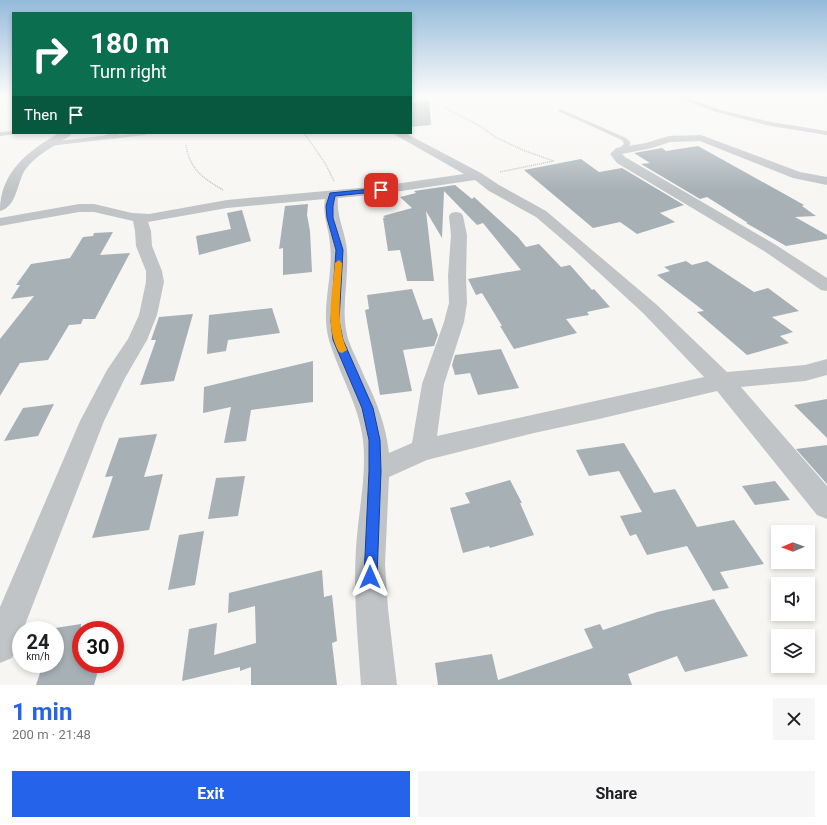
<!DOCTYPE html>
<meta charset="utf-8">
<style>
body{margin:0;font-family:Roboto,sans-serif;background:#f6f6f6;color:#202124;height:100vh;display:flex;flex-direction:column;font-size:15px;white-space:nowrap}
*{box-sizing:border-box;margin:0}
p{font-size:13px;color:#757577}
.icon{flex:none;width:22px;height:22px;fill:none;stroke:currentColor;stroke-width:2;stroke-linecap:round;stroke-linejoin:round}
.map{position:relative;height:685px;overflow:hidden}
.panel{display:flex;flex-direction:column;background:#fff;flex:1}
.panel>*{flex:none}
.top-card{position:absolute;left:12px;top:12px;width:400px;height:122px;border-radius:0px;box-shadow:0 2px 6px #0003;background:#0b6e4f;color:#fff;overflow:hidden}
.needle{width:26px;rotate:269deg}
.fabs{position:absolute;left:771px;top:525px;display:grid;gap:8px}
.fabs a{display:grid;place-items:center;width:44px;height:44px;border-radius:0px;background:#fff;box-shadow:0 2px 6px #0003;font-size:20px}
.speed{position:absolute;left:12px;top:621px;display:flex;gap:8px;font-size:20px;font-weight:700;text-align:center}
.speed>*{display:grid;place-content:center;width:52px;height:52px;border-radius:50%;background:#fff;box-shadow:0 2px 6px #0003;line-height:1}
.speed small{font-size:10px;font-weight:400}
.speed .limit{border:6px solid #d22;background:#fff;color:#111}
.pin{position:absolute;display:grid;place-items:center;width:34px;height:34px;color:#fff;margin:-17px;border-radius:8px;box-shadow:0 2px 6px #0006}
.me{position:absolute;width:44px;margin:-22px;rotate:0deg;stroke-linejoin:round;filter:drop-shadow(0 0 3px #0008)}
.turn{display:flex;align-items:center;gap:14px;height:84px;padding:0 12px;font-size:18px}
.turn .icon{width:52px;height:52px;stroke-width:2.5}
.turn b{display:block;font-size:28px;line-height:34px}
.then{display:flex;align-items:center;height:38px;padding:0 12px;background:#0003;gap:8px;font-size:15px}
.round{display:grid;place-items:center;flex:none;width:42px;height:42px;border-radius:0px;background:#f6f6f6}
.head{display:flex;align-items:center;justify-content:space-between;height:68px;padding:0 12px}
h1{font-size:24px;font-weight:700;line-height:30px;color:#2563eb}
.primary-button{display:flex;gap:8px;margin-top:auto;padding:8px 12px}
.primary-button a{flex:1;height:46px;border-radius:0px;background:#2563eb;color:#fff;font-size:16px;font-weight:700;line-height:46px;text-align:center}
.primary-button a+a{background:#f6f6f6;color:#202124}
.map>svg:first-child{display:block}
.building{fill:#a6b0b5}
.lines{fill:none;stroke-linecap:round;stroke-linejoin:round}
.path{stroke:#babdbf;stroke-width:1.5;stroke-dasharray:1 1;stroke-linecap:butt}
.service{fill:#c0c4c7;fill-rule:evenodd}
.minor{fill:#c0c4c7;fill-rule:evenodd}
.route{fill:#2563eb;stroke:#184099}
.slow{fill:#f59e0b}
</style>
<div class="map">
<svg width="827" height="685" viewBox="0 0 827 685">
<rect width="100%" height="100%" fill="#f7f6f3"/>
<path class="building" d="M429,100L431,125L411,127V103Z
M698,146L804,205L802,206L816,216L795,217L827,235V239L786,246L746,223H748L707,197L700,199L641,164L650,163L634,153L662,148L666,151Z
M581,159L599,172L622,168L684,205L660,213L675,222L637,234L620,222L593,228L524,170Z
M455,185L472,199L474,197L518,237L526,247L539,244L561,267L570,265L592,290L594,289L610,307L587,312L589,315L566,319L577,333L514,349L500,326H502L482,293L476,295L468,279L521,270L483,223L477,225L444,191L442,238L426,211L434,281H407L400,250L388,251L383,218H385L383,216L412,208L400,197L416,193L414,191Z
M308,204L307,215L310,231L312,272L283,275V248L279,249L285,206Z
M242,210L251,241L199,255L196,236L231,229L227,213Z
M113,232L100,255L130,253L95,319H83L81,324L69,325L48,360L20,363L0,396V339L34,296L11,299L20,285H16L31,264L70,258L83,237L93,236L94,233Z
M686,261L692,265L707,261L754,292L768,288L799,311L772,317L793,332L780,336L789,343L747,355L697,312L704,311L657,275L670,271L664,267Z
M412,289L423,320L432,318L438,335L434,346L403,350L412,391L380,395L365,310L369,309L367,295Z
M272,308L280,333L228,340L226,351L207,354L209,315Z
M193,314L174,381L140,385L156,340H151L159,317Z
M501,349L519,388L478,395L470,373L455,375L452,365L455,355Z
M313,361V402L251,410L246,441L224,443L231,407L203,413L204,387Z
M827,399V438L794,405Z
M54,404L38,436L4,441L23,408Z
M157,434L144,477L163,474L149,530L92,538L113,476L105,477L119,438Z
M624,443L654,493L675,489L697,527L734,520L764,564L720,572L729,588L713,591L687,546L647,555L636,534L630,536L620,516L642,512L619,471L589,476L576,450Z
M827,445V484L796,449Z
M245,476L238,516L208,519L216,478Z
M510,480L522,503H520L534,535L490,548L489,546L463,553L450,508L470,503L465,493Z
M775,481L790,500L755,505L742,486Z
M204,531L195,585L168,590L179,535Z
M322,570L324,597L332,595L337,641L332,643L337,685H251V667L240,671V667L182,681L189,629L217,623L214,655L256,643L255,606L228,613L229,593Z
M714,599L748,656L685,672L677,656L628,674L632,685H438L435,663L492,654L498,680L593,648L584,629L600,624L603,630L657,612Z
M81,624V664H100L94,685H36L43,664H55V628Z"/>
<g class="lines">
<path class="path" d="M586,97L591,95
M445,108L480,126L497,138L525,151L554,161L500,172
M304,133L325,163L334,181
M186,145C190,170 203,178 223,190"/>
<path class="service" d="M672,95H679L720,110L771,122L827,131V135L771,126L716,112Z
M560,109L626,138L630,142V145L622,151H618V149L624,144L622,140L558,111Z
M13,131V133H16L15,134L0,136V132Z
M112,133H120L118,135L148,133L145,135L49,146L46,144L49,142L102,136Z"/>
<path class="minor" d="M59,133H72C69,138 62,140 57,144C45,151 33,159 25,170C17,182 17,207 0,211C0,172 28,151 59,133Z
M392,133H405L481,173L499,185L546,211L657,305L727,372L805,365L827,359V375L805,381L741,387L827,486V519L817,515L717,391L599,419L534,433L427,460L389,477L385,564L388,609L397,685H361C358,640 353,594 356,549C358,512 367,476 363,440C359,405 339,374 329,340C320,308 334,276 330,244C329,228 322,215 325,199L227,208L148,222L151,231L152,246L162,271L164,282L157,315L147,340L125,378L104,421L23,630H21V635L12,658L0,663V607L80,421L107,370L128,339L139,315L146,282V271L136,246L135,231L133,221L94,212H79L0,226V218L79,204H94L132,213L149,214L227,200L381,186L464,174ZM475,180L489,191L536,217L571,247L643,313L704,377L437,436L444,384L464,322L467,303L466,276L467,235L463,216L461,213L456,212L451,213L449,216L451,235L448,276L449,303L444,322L422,384L412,443L389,453C386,426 377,402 365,378C360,365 353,353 348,339C340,310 349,281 347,251C346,233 336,217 338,198L381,194Z
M701,135L800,172L827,177V185L793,178L700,141L670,142L652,148L622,154L625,157L776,245L827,278V291L821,290L764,251L617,163L610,154L616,148L646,143L669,136Z"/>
</g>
<linearGradient id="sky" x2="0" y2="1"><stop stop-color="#95bbdb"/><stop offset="0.5" stop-color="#fbfbfa"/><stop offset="1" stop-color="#fbfbfa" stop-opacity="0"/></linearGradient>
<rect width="827" height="191" fill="url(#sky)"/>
<path class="route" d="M381,188L384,189V191L335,196L333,206V218L343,250L339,321L343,340L373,408L380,440L381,471L377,577L375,582L370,584L366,582L364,577L369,471V440L362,408L333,340L331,321L336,250L327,218L326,206L330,193Z"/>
<path class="slow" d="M339,260L342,263C341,292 335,322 347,350L342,353L339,352C324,326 333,291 335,263Z"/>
</svg>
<div class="fabs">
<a><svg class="needle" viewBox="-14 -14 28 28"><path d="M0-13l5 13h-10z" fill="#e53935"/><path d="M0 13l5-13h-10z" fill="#757577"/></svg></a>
<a><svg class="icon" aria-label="sound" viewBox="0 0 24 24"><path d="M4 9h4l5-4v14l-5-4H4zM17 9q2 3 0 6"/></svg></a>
<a><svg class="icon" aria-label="layers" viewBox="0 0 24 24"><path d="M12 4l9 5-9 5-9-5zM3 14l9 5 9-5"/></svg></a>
</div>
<div class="speed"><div>24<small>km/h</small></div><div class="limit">30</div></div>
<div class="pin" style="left:381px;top:190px;background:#d93025"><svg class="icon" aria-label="arrive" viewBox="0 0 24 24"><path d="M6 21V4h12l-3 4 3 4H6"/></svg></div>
<svg class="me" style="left:370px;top:577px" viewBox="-20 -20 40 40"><path d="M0-17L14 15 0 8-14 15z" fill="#2563eb" stroke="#fff" stroke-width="4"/></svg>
<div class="top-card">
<div class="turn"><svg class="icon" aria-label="right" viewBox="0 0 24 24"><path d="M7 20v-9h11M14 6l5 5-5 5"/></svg><div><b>180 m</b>Turn right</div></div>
<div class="then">Then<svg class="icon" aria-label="arrive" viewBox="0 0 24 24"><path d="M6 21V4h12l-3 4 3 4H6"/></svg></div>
</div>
</div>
<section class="panel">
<div class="head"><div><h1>1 min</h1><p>200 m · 21:48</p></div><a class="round"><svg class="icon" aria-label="close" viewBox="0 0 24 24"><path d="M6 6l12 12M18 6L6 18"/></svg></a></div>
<div class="primary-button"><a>Exit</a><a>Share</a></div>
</section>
